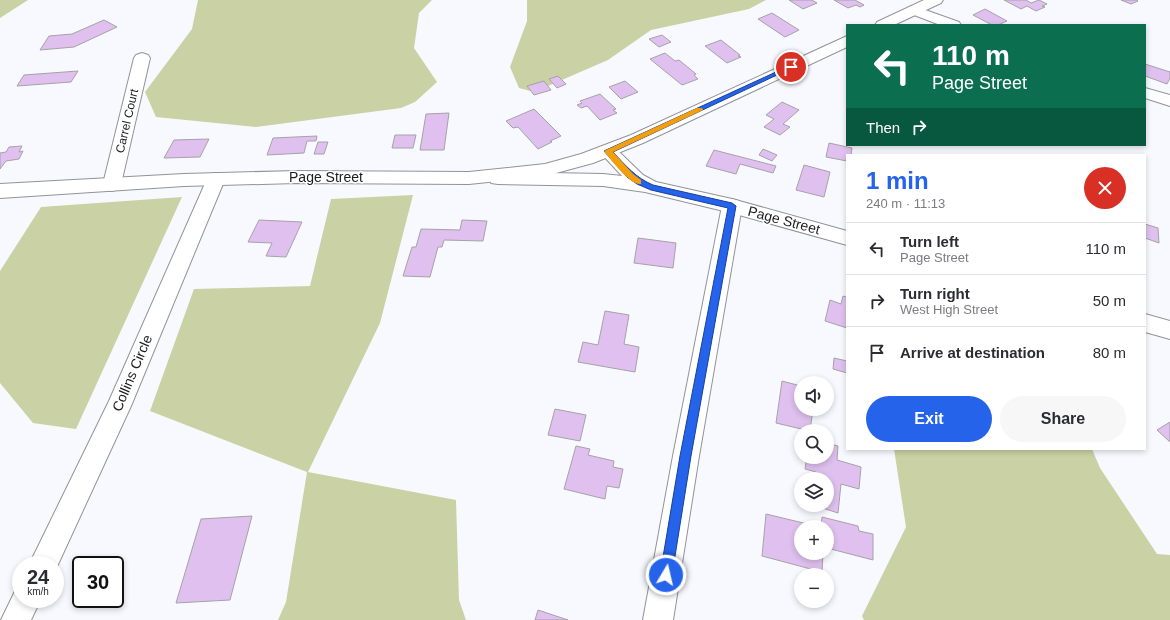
<!DOCTYPE html>
<meta charset="utf-8">
<style>
body{margin:0;font-family:Helvetica,sans-serif;background:#f7f7f7;color:#2b2b33;height:100vh;display:flex;flex-direction:column;font-size:15px;white-space:nowrap}
*{box-sizing:border-box;margin:0}
p{font-size:13px;color:#7c7c81}
.icon{flex:none;width:22px;height:22px;fill:none;stroke:currentColor;stroke-width:2;stroke-linecap:round;stroke-linejoin:round}
.map{position:relative;flex:1;overflow:hidden}
.drawer{position:absolute;left:846px;top:154px;width:300px;height:296px;display:flex;flex-direction:column;background:#fff;border-radius:0px;box-shadow:0 2px 6px #0003}
.drawer>*{flex:none}
.guide{position:absolute;left:846px;top:24px;width:300px;height:122px;border-radius:0px;box-shadow:0 2px 6px #0003;background:#0b6e4f;color:#fff;overflow:hidden}
.fabs{position:absolute;left:794px;top:376px;display:grid;gap:8px}
.fabs a{display:grid;place-items:center;width:40px;height:40px;border-radius:50%;background:#fff;box-shadow:0 2px 6px #0003;font-size:20px}
.speed{position:absolute;left:12px;top:556px;display:flex;gap:8px;font-size:20px;font-weight:700;text-align:center}
.speed>*{display:grid;place-content:center;width:52px;height:52px;border-radius:50%;background:#fff;box-shadow:0 2px 6px #0003;line-height:1}
.speed small{font-size:10px;font-weight:400}
.speed .limit{border:2px solid #111;border-radius:6px;background:#fff;color:#111}
.pin{position:absolute;display:grid;place-items:center;width:34px;height:34px;color:#fff;margin:-17px;border:2px solid #fff;border-radius:50%;box-shadow:0 1px 4px #0007}
.me{position:absolute;width:44px;margin:-22px;rotate:9deg;stroke-linejoin:round;filter:drop-shadow(0 0 3px #0008)}
.turn{display:flex;align-items:center;gap:14px;height:84px;padding:0 20px;font-size:18px}
.turn .icon{width:52px;height:52px;stroke-width:2.5}
.turn b{display:block;font-size:28px;line-height:34px}
.then{display:flex;align-items:center;height:38px;padding:0 20px;background:#0003;gap:8px;font-size:15px}
.round{display:grid;place-items:center;flex:none;width:42px;height:42px;border-radius:21px;background:#f7f7f7}
.headline{display:flex;align-items:center;justify-content:space-between;height:68px;padding:0 20px}
h1{font-size:24px;font-weight:800;line-height:30px;color:#2563eb}
.button{display:flex;gap:8px;margin-top:auto;padding:8px 20px}
.button a{flex:1;height:46px;border-radius:24px;background:#2563eb;color:#fff;font-size:16px;font-weight:800;line-height:46px;text-align:center}
.button a+a{background:#f7f7f7;color:#2b2b33}
ul{padding:0;list-style:none}
li{display:flex;align-items:center;gap:12px;height:52px;padding:0 20px;border-top:1px solid #e1e1e2}
li div{flex:1}
li b{display:block;font-size:15px}
li em{font-style:normal}
.map>svg:first-child{display:block}
.green{fill:#cad1a4}
.building{fill:#dfc0ef;stroke:#a6a2a7}
.lines{fill:none;stroke-linecap:round;stroke-linejoin:round}
.minor-casing{stroke:#919398;stroke-width:2}
.tertiary-casing{stroke:#919398;stroke-width:2}
.secondary-casing{stroke:#919398;stroke-width:2}
.minor{fill:#fff;fill-rule:evenodd}
.tertiary{fill:#fff;fill-rule:evenodd}
.secondary{fill:#fff;fill-rule:evenodd}
.route{fill:#2563eb;stroke:#184099}
.slow{fill:#f59e0b}
.labels{text-anchor:middle;stroke-width:3;stroke-linejoin:round;paint-order:stroke}
.far-street-label{font-size:12px;fill:#1b1c1e;stroke:#fff}
.street-label{font-size:14px;fill:#1b1c1e;stroke:#fff}
</style>
<div class="map">
<svg width="1170" height="620" viewBox="0 0 1170 620">
<rect width="100%" height="100%" fill="#f7f9fe"/>
<path class="green" d="M0,0H28L0,18Z
M198,0H432L419,13L414,48L437,82L415,102L401,108L256,127L156,117L145,92L192,29Z
M527,0H766L749,9L651,30L608,60L534,92L519,88L510,67L527,21Z
M413,195L380,323L308,472L456,500L459,600L466,620H278L286,602L307,472L150,411L194,289L310,286L331,199Z
M182,197L76,429L33,423L0,383V271L41,207Z
M894,449H1092L1100,468L1157,554L1170,555V620H864L862,616L906,527Z"/>
<path class="building" d="M789,0H812L817,3L803,9Z
M834,0H855L864,5L860,7L856,5L848,8Z
M1004,0H1026L1031,3L1039,0L1047,4L1042,6L1045,7L1036,11L1027,6L1021,9Z
M1121,0H1137L1138,1L1131,4Z
M985,9L1007,21L998,25H992L973,15Z
M772,13L799,30L785,37L758,19Z
M104,20L117,27L74,47L40,50L49,36L72,34Z
M662,35L671,42L659,47L649,39Z
M721,40L740,55L738,56L741,57L727,63L705,46Z
M665,53L675,61L679,60L696,74L694,75L698,79L682,85L650,59Z
M1145,64L1170,72V78L1167,84L1145,76Z
M78,71L71,82L17,86L24,75Z
M558,76L566,84L557,88L549,79Z
M544,81L551,90L534,95L527,86Z
M625,81L638,92L621,99L609,87Z
M600,94L616,109L613,110L617,113L600,120L587,106L581,108L577,105L582,103L580,101Z
M782,102L799,110L783,124L790,127L780,135L764,127L774,119L766,115Z
M534,109L561,136L550,141L552,142L538,149L518,127L513,128L506,121Z
M449,113L444,150H420L426,114Z
M395,135H416L413,148H392Z
M317,136L316,141H307L304,153L267,155L273,138Z
M209,139L200,157L164,158L174,140Z
M318,142H328L324,154H314Z
M829,143L852,148L851,155H847V161L826,157Z
M22,146L19,152L23,151L19,159L6,161L0,169V153L6,152L9,147Z
M763,149L777,155L772,161L759,155Z
M714,150L776,166L773,173L740,164L736,174L706,166Z
M804,165L830,172L824,197L796,190Z
M259,220L302,222L286,257L266,256L272,243L248,242Z
M462,220L487,221L483,241L444,240L442,247H438L430,277L403,276L412,247H416L421,229L460,230Z
M1145,224L1158,228L1159,243L1145,238Z
M638,238L676,243L673,268L634,263Z
M843,296L847,297V328L825,321L830,300L841,304Z
M605,311L629,315L624,344L639,347L635,372L578,362L583,342L598,345Z
M834,358L847,361V373L833,369Z
M782,381L801,386V409H813L810,431L776,423Z
M555,409L586,415L580,441L548,435Z
M1170,422V442L1157,430Z
M827,443L838,446L837,460L861,467L859,489L841,484L838,513L813,505H827V479H805V476L815,479L816,472L805,469L807,457H827Z
M576,446L590,449L588,455L614,461L613,467L623,469L619,488L607,486L605,499L564,489Z
M766,514L820,527H801V553H823L822,572L762,556Z
M252,516L230,600L176,603L201,519Z
M822,517L858,526L859,531L873,534V560L827,548V527H821Z
M538,610L568,620H535Z"/>
<g class="lines">
<defs>
<path id="minor" d="M914,6L959,22L961,25H940L909,13L907,10L909,7Z
M142,53L148,55L150,58L121,184L119,189L112,191L105,189L103,184L134,58L136,55Z
M1145,88L1170,95V106L1145,98Z
M216,173L223,174L225,179L131,406L55,571V565H29L109,401L207,179L209,174Z
M732,199L739,201L742,206L699,456L673,620H643L673,456L722,206L725,201Z
M21,586V599H41L31,620H1L16,589Z"/>
<path id="tertiary" d="M608,145L614,147L643,175L656,182L732,199L847,231V245L732,213L645,192L603,186L498,184L491,183L489,178L491,173L498,172L603,174L622,176L599,151L602,147Z
M1145,314L1170,321V339L1145,332Z"/>
<path id="secondary" d="M924,0H943L941,3L894,25H875L877,22Z
M847,36V47L643,143L593,163L545,176L469,184L296,183L184,186L0,198V184L184,174L296,171L469,172L545,164L581,154L631,135Z"/>
</defs>
<use href="#minor" class="minor-casing"/>
<use href="#tertiary" class="tertiary-casing"/>
<use href="#secondary" class="secondary-casing"/>
<use href="#minor" class="minor"/>
<use href="#tertiary" class="tertiary"/>
<use href="#secondary" class="secondary"/>
</g>
<path class="route" d="M789,66L794,67L613,152C625,165 636,178 653,185L732,203L736,206L691,456L672,575L670,579L666,581L662,579L660,575L680,456L728,208L651,190L637,184L627,177L604,151Z"/>
<path class="slow" d="M697,108H702L703,110L613,152L633,174L641,180V184C631,186 610,159 604,151Z"/>
<g class="labels">
<g class="far-street-label">
<text transform="translate(127 121) rotate(-77)" y="4">Carrel Court</text>
</g>
<g class="street-label">
<text x="326" y="182">Page Street</text>
<text transform="translate(784 220) rotate(15)" y="5">Page Street</text>
<text transform="translate(132 373) rotate(-67)" y="5">Collins Circle</text>
</g>
</g>
</svg>
<div class="fabs">
<a><svg class="icon" aria-label="sound" viewBox="0 0 24 24"><path d="M4 9h4l5-4v14l-5-4H4zM17 9q2 3 0 6"/></svg></a>
<a><svg class="icon" aria-label="search" viewBox="0 0 24 24"><circle cx="10" cy="10" r="6"/><path d="M15 15l6 6"/></svg></a>
<a><svg class="icon" aria-label="layers" viewBox="0 0 24 24"><path d="M12 4l9 5-9 5-9-5zM3 14l9 5 9-5"/></svg></a>
<a>+</a>
<a>−</a>
</div>
<div class="speed"><div>24<small>km/h</small></div><div class="limit">30</div></div>
<div class="pin" style="left:791px;top:67px;background:#d93025"><svg class="icon" aria-label="arrive" viewBox="0 0 24 24"><path d="M6 21V4h12l-3 4 3 4H6"/></svg></div>
<svg class="me" style="left:666px;top:575px" viewBox="-20 -20 40 40"><circle r="17" fill="#2563eb" stroke="#fff" stroke-width="3"/><path d="M0-11L8 9 0 5-8 9z" fill="#fff"/></svg>
<div class="guide">
<div class="turn"><svg class="icon" aria-label="left" viewBox="0 0 24 24"><path d="M17 20v-9H6M10 6l-5 5 5 5"/></svg><div><b>110 m</b>Page Street</div></div>
<div class="then">Then<svg class="icon" aria-label="right" viewBox="0 0 24 24"><path d="M7 20v-9h11M14 6l5 5-5 5"/></svg></div>
</div>
<section class="drawer">
<div class="headline"><div><h1>1 min</h1><p>240 m · 11:13</p></div><a class="round" style="background:#d93025;color:#fff"><svg class="icon" aria-label="close" viewBox="0 0 24 24"><path d="M6 6l12 12M18 6L6 18"/></svg></a></div>
<ul>
<li><svg class="icon" aria-label="left" viewBox="0 0 24 24"><path d="M17 20v-9H6M10 6l-5 5 5 5"/></svg><div><b>Turn left</b><p>Page Street</p></div><em>110 m</em></li>
<li><svg class="icon" aria-label="right" viewBox="0 0 24 24"><path d="M7 20v-9h11M14 6l5 5-5 5"/></svg><div><b>Turn right</b><p>West High Street</p></div><em>50 m</em></li>
<li><svg class="icon" aria-label="arrive" viewBox="0 0 24 24"><path d="M6 21V4h12l-3 4 3 4H6"/></svg><div><b>Arrive at destination</b></div><em>80 m</em></li>
</ul>
<div class="button"><a>Exit</a><a>Share</a></div>
</section>
</div>
